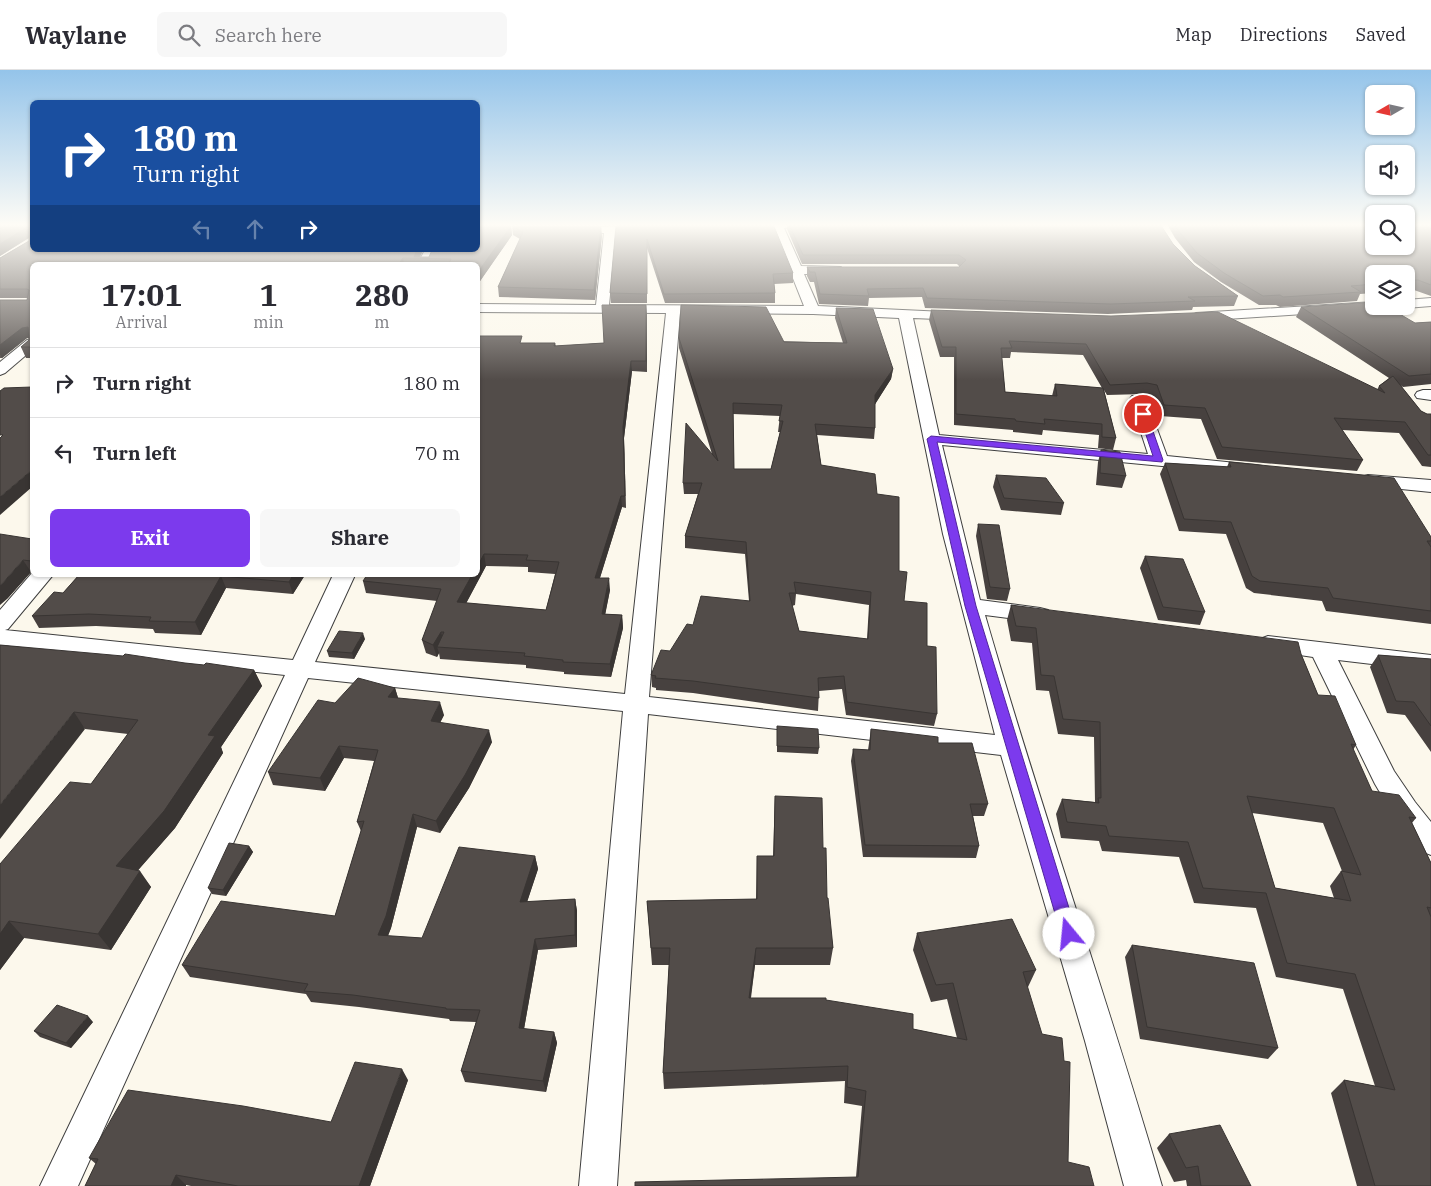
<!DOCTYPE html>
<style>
body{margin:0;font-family:"IBM Plex Serif",serif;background:#f7f7f7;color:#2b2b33;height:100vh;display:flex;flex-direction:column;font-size:19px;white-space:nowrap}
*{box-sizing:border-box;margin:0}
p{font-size:16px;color:#7c7c81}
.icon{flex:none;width:28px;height:28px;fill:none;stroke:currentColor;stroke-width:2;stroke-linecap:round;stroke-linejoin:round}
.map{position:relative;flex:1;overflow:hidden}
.sheet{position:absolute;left:30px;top:192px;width:450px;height:315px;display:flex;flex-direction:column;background:#fff;border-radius:8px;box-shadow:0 1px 4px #0004}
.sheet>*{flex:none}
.hud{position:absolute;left:30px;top:30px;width:450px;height:152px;border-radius:8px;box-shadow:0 1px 4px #0004;background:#1a4fa0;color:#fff;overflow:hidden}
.needle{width:32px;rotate:261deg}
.fabs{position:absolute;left:1365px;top:15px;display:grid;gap:10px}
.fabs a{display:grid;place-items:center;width:50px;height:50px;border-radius:8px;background:#fff;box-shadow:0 1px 4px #0004;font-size:25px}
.pin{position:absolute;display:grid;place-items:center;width:42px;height:42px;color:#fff;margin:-21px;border:2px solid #fff;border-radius:50%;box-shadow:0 1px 5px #0007}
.me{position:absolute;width:55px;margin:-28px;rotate:343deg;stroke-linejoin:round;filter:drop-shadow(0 0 4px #0008)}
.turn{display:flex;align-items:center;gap:18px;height:105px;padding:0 20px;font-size:22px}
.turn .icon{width:65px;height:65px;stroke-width:2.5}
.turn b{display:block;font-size:35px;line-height:42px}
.lanes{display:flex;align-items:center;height:48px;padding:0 20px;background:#0003;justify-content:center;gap:25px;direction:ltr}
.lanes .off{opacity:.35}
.eta{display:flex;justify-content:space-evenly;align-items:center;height:85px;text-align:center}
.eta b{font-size:30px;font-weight:700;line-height:35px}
.button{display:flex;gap:10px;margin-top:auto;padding:10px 20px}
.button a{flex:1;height:58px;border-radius:8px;background:#7c3aed;color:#fff;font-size:20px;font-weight:700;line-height:58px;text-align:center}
.button a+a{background:#f7f7f7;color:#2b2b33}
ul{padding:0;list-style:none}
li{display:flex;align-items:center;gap:15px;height:70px;padding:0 20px;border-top:1px solid #e1e1e2}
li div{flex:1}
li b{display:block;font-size:19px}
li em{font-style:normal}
header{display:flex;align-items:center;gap:30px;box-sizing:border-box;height:70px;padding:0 25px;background:#fff;border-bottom:1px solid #e1e1e2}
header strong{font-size:24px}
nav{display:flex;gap:28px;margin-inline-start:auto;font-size:18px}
.search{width:350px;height:45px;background:#f7f7f7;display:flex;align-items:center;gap:12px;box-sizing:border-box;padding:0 18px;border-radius:8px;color:#7c7c81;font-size:19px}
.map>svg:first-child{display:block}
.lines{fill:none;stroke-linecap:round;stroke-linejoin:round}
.minor-casing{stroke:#3e3e3e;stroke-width:2}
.minor{fill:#fff;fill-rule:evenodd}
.wall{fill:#47413f;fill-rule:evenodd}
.shaded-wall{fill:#393533}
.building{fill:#524c49;stroke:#393533;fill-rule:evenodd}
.route{fill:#7c3aed;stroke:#51269a}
</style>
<header>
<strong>Waylane</strong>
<div class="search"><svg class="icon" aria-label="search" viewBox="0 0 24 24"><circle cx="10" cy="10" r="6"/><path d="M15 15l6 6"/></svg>Search here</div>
<nav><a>Map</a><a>Directions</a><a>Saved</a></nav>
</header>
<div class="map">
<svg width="1431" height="1116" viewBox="0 0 1431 1116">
<rect width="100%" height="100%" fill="#fcf8ec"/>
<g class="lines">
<defs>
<path id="minor" d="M740,154H799L797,156L784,158L801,196L841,197L843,200L841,203L837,204H804L818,236L966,243L968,246L966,249L961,250L913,248L939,365L1148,384L1130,329L1132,326H1144L1146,329L1167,386L1256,395L1262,396L1265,400L1262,404L1256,405L942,375L980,530L1040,538L1048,540L1051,545L1048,550L1040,552L985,545C1040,736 1106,924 1162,1116H1124L1085,971L1001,685L648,644L617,1116H579L623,641L308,608L78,1116H40L285,605L0,575V540L32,503V505H53L8,559L5,560L293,590L333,505H355L315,592L625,624L666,243L478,242V234L596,235L604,163H572L566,160L572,157L645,156L651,159L649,161L616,163L609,235L804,236L773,158L744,159L740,158L738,156ZM680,243L813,244L899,248L943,464L995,665L649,627Z
M425,180H437L429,195H417Z
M1431,228V236L1406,238L1401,236H1406V230Z
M1374,232V236H1381L1379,239L1196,251L1189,247L1196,243Z
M32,269V280L5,303L0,305V292L27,270Z
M1423,320H1431V330L1417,328L1415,325L1417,322Z
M1368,405L1431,410V422L1361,415L1359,411L1361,407Z
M1268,566L1431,585V601L1338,590L1394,701L1415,732L1431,752V785L1421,781L1395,748L1375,714L1313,587L1260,579L1257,574L1260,569Z"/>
</defs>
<use href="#minor" class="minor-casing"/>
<use href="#minor" class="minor"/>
</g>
<path class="wall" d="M0,154L423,180L420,187H429L511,156L512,165L478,214V195H32V288H26L21,277L29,270V268H27L2,288H0V230H27L28,228H0V188L29,171V168L0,186Z
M478,154H628L478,156Z
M787,154L1173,174L1195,196L1238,226L1234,236L1193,237L1192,240L1108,244L925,238L922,227L869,228L868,236L819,234L814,212H810L807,206V197H959V196L957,194H802L787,159Z
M1167,154H1431V226L1414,220H1406V204H1374V223L1360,224L1357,231L1280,237L1276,235H1259L1221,212L1194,192L1175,168Z
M512,156L602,165L595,230L499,227L498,217L520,169L513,165Z
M616,156L793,203V213L774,214L775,223V233H665L647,178V233H611L610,223Z
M646,235L647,302L632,301L624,368L626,438L622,437L600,508L610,520L605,544L622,545L623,558L611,607L564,604V602L526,598V595L440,589L439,583L437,587L426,583L422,570L437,531L366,523L363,511L478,505L523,273H555L556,276L604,273ZM486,496L528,497V502L555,504L546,540L466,533Z
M1301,237L1415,253L1431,252V314L1403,317L1400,315L1421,341L1427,344H1431V397L1422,396L1399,363L1342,360L1363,390L1357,401L1217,389L1201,349L1160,346L1153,326L1144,324L1107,325L1104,320L1116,368L1113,380L1098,378L1099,365L1043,360L1042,365L1013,362V360L954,355V287H940L929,250L931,240L1377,320L1379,316L1389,308L1296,247ZM1011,282L1083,285L1102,318L1055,314L1052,326L1005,322L1002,288H1010Z
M836,238L893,299L891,309L875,334V358L874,369L817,365L821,395L877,424L899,501L904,531L927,576L937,644L934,656L846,645L842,619L819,621L818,641L693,623L656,620V618L652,617L651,605L670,581L693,555L749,531L745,484L685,478V466L698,424H684L683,413L712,384L679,278V268L843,273L835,248ZM733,344L780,346L778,362H780L771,399H734ZM796,524L869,535L867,569L799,561L792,536L795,535Z
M1101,380L1126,406L1122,418L1096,415L1098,392Z
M1229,392L1431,467V554L1326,541L1322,531L1254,523L1246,518L1226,464L1179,461L1160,404L1165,393L1227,397Z
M996,405L1064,433L1061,445L1001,440L993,417Z
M978,454L1010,519L1007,531L987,529L976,466Z
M32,469V502H31L7,529Z
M1145,486L1205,542L1200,555L1158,550L1140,498Z
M79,505H305L293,524L226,518L201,565L155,563L153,559L96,556L39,558L32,546L63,523Z
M1011,535L1301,584L1318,625L1356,675L1353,680L1372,721L1416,748L1412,753L1431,793V1116H1357L1331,1023L1344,1010L1375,1016L1343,919L1276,907L1256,838L1194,833L1179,787L1102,781L1099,771L1061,768L1056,744L1062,729L1095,732L1094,667L1058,664L1049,621L1036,620L1032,573L1011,571L1007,550ZM1252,743L1323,753L1342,801H1341L1330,816L1334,828L1275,818Z
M365,569L354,589L329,587L327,581Z
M0,575L254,600L262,616L221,677L223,683L175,758L138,800L151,817L111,880L24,868L0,900V794L91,714L128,664L85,659Z
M1378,585L1431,589V682L1405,645L1387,643L1370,597Z
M395,618L398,628L444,645L440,653L492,672L469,718L440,763L417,757L391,858L388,866L422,868L535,786L538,799L527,832L575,829L577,841V877L538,880L524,959L554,962L557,973L546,1022L465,1012L461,1001L476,952L450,951L449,949L359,937L311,932L306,924L190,907L182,895L335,846L361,761L357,752L374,691L344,688L325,721L273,715L268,702L335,633Z
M777,656L819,678L818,684L777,682Z
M871,659L938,673L988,734L984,746H973L979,776L976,788L863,787L851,691L853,679L868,680Z
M775,726L823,778L827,828L833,878L830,895H755L751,928L826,930L913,959L957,968L947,929L931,932L913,880L917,863L1036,900L1028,917H1027L1068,1092L856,1107L862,1036L844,1033L845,1011L664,1019L663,1003L669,895H652L647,831L756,829L757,786H773Z
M249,776L253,782L226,826L212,824L208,818Z
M1132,875L1278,978L1268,989L1140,969L1125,887Z
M93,952L71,978L40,967L34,961Z
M408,1010L370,1116H191L186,1115V1116H85L96,1094L89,1088L331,1052Z
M1169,1064L1251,1116H1187L1186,1110L1174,1112L1157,1078Z"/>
<path class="shaded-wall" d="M511,156L512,165L478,214V202Z
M601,156L602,165L595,230L594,220Z
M24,159L28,168L0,186V174Z
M417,180H423L419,189L414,187Z
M403,188L404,195H398Z
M646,235L647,245V302L646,291Z
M28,257L32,268H27L2,288L0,284V275L22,258Z
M631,291L632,301L624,368L626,438L623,357Z
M893,299L891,309L874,336L875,325Z
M32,400V417L0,445V427Z
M621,426L622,437L596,520L595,508Z
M484,484L486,496L460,545L457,532L472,505H478V495Z
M23,490L31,502L7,529L0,535V516Z
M293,505H305L293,524L289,512Z
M221,506L226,518L201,565L195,552Z
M609,508L610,520L603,556L602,544Z
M622,545L623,558L611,607L610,594Z
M441,562L444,574L437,577L439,583L437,587L433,575Z
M363,563L365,569L354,589L352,583Z
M254,600L262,616L221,677L223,683L175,758L127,813L116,796Z
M395,618L399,631L388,627Z
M440,632L444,645L434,664L431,651Z
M74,642L85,659L0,769V735Z
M489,660L492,672L469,718L440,763L436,751Z
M339,676L344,688L325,721L320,708Z
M413,744L417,757L391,858L383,877L378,865Z
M249,776L253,782L226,826L223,820Z
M535,786L538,799L523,844L520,832Z
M140,801L151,817L111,880L98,864Z
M575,829L577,841V877L575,865Z
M9,851L24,868L0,900V864Z
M535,869L538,880L522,970L519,958Z
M756,878L755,895L748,945L749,928Z
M88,946L93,952L71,978L66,973Z
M554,962L557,973L546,1022L543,1011Z
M402,999L408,1010L370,1116H359Z
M176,1105L186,1115V1116H171Z"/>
<path class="building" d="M0,154H32V180H417L414,187H429L432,180H478V156H511L478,202V195H448L451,189L403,188L398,195H32V277H21L29,270L28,257L22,258L0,275V230H27L29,220L27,219H0V188L29,171V160L24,159L0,174Z
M681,154H773L793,203L773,204L775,223L664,224L647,169V224L610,223L616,156Z
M789,154H1160L1173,174L1195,196L1238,226L1188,227L1195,231L1111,234L927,228L923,218L867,219L869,226L820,224L815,202H810L807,197H959L966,190L959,185H803Z
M1174,154H1374V176H1406V154H1431V215L1418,210L1406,211V204H1374V214L1351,216L1361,222L1283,227L1280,225L1263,226L1224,203L1197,183L1177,159Z
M512,156H601L594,220L498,217L523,162Z
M1374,232V236H1386L1415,253L1431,252V304L1409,306L1301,237Z
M602,235H646V291H631L623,357L625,426H621L595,508H609L602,544L622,545L610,594L563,592V590L524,586L525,583L437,577L444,562H441L433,575L422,570L441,519L363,511L367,505H472L457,532L546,540L559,492L526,490L528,485L484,484L478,495V266H522L520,273H555L554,276L604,273Z
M681,235L766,237L784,272L847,273L836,238L873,239L893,299L875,325V358L815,354L821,395L875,404L877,424L899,427V501L907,502L904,531L927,533V576L936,577L937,644L847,632L844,606L818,608L819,628L693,611L655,608L656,606L651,605L661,580L670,581L687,554L693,555L701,526L750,531L746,472L685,466L702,413H683L686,353L718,391L679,268ZM733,333L782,335L779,351H783L771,399H734ZM794,512L871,522L868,569L799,561L789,523H796Z
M931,240L1111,246L1218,242L1385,323L1379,316L1393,306L1421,341L1427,344H1431V385H1428L1405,352L1334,348L1363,390L1222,377L1205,338L1164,335L1157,315L1147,313L1110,315L1086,274L1009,271L1012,278H1001L1005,322L1057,326L1055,314L1103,318L1116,368L1102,367V354L1044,349L1045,354L1016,351L1015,349L956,344V277H942Z
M32,317V400L0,427V368L3,365H0V321L4,318Z
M1101,380L1120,382L1126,406L1100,403Z
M1229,392L1394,408L1431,467V471H1427L1431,477V541L1333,528L1328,518L1260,511L1252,506L1231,452L1184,449L1165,393L1231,397Z
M996,405L1046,408L1064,433L1004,428Z
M978,454L999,455L1010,519L990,517Z
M0,464L32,469V490L31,491L23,490L0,516Z
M1145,486L1183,489L1205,542L1163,537Z
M79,505H293L289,512L221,506L195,552L149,551L151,547L89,544L32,546L54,522L63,523Z
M1011,535L1298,572L1301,584L1318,625L1335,626L1356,675L1351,674L1372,721L1399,725L1416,748L1409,747L1431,793V838L1427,837L1431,847V1116H1375L1344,1010L1395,1020L1355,904L1287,893L1266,823L1203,818L1188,772L1109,766L1106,756L1067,752L1062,729L1099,733L1098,728H1101L1100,652L1063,649L1054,606L1041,605L1036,558L1016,556ZM1247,726L1334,738L1361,805L1341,801L1351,831L1275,818Z
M339,561L363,563L352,583L327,581Z
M0,575L123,586L125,584L185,593L204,595L206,593L254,600L208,665L215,666L164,741L116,796L140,801L98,864L9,851L0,864V794L70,712L91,714L138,650L74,642L0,735Z
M1378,585L1431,589V656L1414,632L1396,631Z
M358,608L395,618L388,627L440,632L431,651L489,660L465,705L436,751L413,744L386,846L378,865L422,868L459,777L535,786L520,832L575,829V865L535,869L519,958L554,962L543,1011L461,1001L480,940L446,939V938L353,925L304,921L308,914L182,895L221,831L335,846L364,751L357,752L378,680L339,676L320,708L268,702L318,630L335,633Z
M777,656L818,659L819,678L777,676Z
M871,659L938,667V673H972L988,734H970L979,776L865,775L853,679L870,680Z
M775,726L822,728L823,778H826L827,828H828L833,878H756L749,928H826V930L913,944V959L967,970L953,913L936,915L917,863L1012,849L1036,900L1023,902L1042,964L1062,968L1064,991L1070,992L1068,1092L1089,1097L1094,1116H635V1112L858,1107L866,1021L847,1017L848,996L663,1003L670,878H651L647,831L757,829V786H774Z
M229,773L249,776L223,820L208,818Z
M1132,875L1254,893L1278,978L1147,957Z
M57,935L88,946L66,973L34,961Z
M355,992L402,999L359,1116H238L176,1105L171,1116H85L98,1089L89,1088L128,1020L243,1036L331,1052Z
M1220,1055L1251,1116H1201L1198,1096L1186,1098L1169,1064Z"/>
<linearGradient id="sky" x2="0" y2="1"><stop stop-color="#94c4ea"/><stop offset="0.5" stop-color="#fefcf6"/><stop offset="1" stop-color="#fefcf6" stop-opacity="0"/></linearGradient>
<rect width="1431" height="310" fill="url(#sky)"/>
<path class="route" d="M1140,342L1147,344L1163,390L1162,392L937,372L976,536L1077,864L1074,869L1069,871L1063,869L1061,864L965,536L927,369L931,366L1153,386L1139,344Z"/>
</svg>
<div class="fabs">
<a><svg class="needle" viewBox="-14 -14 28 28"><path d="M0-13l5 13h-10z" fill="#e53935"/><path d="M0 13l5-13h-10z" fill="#7c7c81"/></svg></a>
<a><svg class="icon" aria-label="sound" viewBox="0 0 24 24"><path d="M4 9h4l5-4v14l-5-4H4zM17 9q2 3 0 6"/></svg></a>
<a><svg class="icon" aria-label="search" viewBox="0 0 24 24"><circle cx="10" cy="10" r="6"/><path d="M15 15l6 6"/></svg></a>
<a><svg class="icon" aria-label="layers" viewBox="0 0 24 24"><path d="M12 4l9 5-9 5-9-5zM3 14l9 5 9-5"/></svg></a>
</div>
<div class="pin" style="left:1143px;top:344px;background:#d93025"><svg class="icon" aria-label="arrive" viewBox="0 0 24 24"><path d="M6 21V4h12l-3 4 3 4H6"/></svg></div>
<svg class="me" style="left:1069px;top:864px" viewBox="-20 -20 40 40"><circle r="19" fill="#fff"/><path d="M0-13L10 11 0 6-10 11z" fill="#7c3aed"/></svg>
<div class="hud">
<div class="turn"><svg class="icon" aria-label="right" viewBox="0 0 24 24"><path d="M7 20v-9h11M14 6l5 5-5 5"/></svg><div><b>180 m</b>Turn right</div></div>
<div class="lanes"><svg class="icon off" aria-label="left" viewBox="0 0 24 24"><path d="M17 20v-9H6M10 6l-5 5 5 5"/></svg><svg class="icon off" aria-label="ahead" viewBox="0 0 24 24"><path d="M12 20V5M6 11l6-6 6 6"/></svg><svg class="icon" aria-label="right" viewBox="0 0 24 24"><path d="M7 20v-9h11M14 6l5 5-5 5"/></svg></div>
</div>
<section class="sheet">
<div class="eta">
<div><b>17:01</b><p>Arrival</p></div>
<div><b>1</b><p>min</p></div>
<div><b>280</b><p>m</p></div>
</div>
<ul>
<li><svg class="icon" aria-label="right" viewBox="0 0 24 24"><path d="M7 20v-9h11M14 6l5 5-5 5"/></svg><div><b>Turn right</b></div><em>180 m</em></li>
<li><svg class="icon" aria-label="left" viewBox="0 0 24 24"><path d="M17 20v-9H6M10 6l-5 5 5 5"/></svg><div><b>Turn left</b></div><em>70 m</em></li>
</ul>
<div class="button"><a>Exit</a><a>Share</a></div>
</section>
</div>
